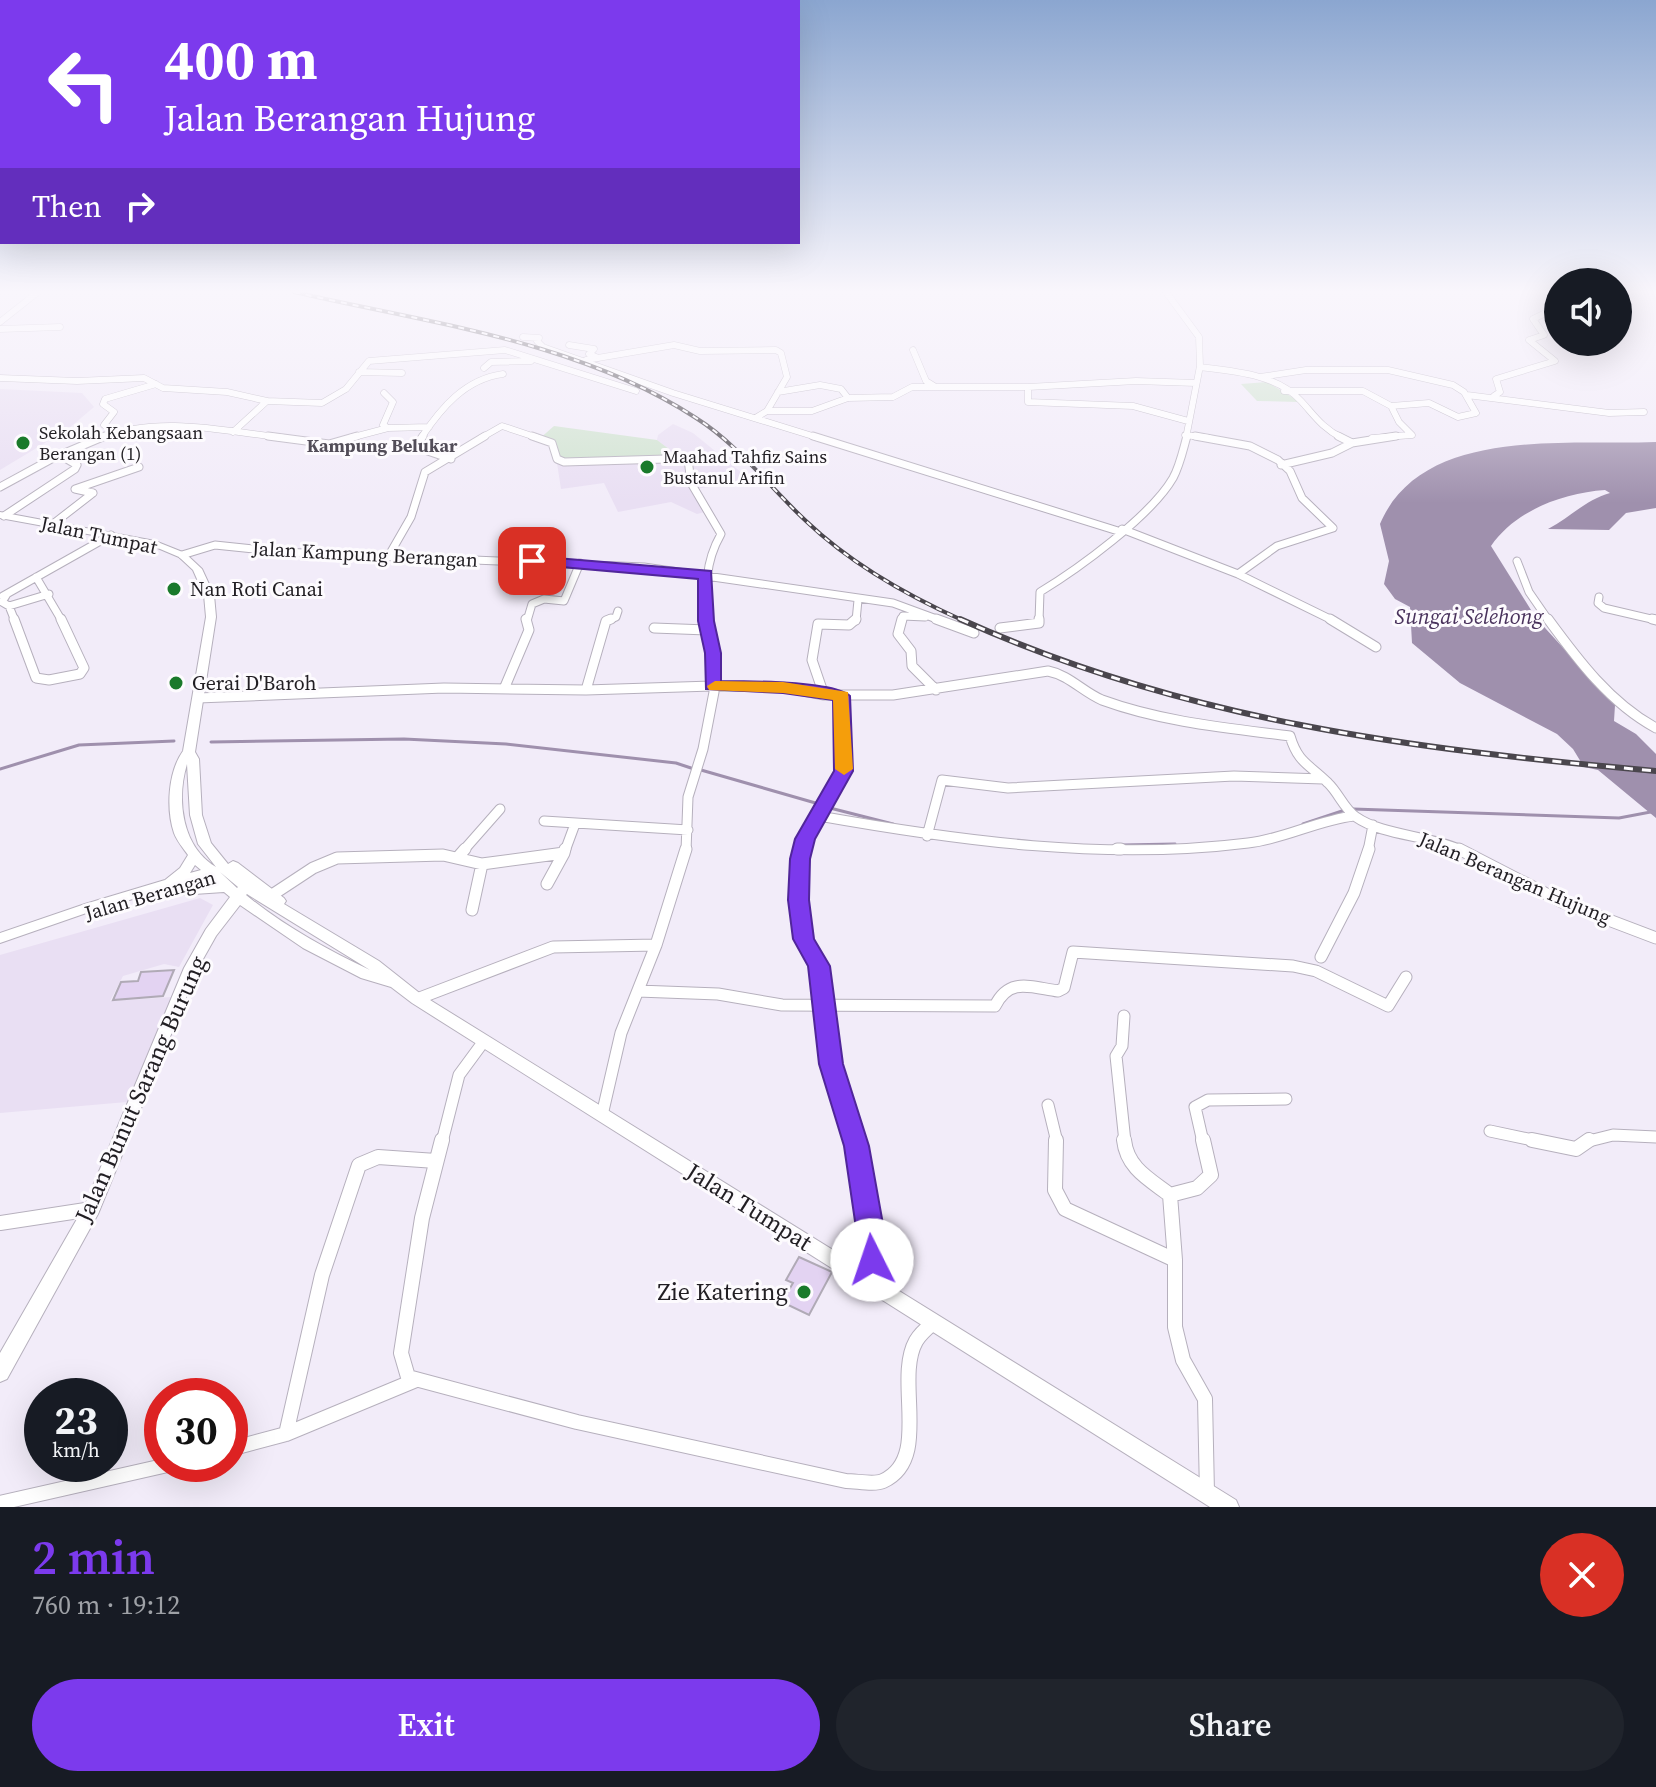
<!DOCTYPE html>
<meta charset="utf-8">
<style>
body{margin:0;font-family:"Source Serif 4",serif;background:#20242c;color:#f1f3f6;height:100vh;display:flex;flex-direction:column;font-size:30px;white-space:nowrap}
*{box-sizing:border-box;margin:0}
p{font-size:26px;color:#9ea1a6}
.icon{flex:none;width:44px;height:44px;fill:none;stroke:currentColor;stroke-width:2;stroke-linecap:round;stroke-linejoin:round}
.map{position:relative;height:1507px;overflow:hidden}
.details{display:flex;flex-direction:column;background:#171b24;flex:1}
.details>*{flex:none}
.hud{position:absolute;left:0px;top:0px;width:800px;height:244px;box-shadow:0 8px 32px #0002;background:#7c3aed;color:#fff;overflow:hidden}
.controls{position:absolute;left:1544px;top:268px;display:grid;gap:16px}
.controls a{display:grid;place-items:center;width:88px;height:88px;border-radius:50%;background:#171b24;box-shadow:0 8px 32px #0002;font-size:40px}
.speed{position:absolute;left:24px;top:1378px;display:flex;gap:16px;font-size:40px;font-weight:700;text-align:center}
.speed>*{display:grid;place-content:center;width:104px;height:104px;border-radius:50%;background:#171b24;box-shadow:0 8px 32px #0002;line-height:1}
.speed small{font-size:20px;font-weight:400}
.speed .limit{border:12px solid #d22;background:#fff;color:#111}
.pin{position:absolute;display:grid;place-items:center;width:68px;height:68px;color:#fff;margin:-34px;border-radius:16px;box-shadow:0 4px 12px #0006}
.me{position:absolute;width:88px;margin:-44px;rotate:356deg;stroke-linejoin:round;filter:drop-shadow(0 0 6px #0008)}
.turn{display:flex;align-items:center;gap:28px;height:168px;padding:0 32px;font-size:36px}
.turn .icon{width:104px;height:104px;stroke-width:2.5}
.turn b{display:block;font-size:56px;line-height:68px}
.then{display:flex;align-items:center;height:76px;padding:0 32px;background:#0003;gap:16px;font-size:30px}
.round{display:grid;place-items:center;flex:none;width:84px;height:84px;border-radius:42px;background:#20242c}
.summary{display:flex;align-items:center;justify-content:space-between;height:136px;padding:0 32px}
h1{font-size:48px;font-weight:600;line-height:60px;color:#7c3aed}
.button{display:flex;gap:16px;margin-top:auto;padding:16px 32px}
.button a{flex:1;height:92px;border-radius:48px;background:#7c3aed;color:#fff;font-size:32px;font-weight:600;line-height:92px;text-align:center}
.button a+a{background:#20242c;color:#f1f3f6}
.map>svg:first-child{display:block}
.built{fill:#e9dff3}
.green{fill:#d0e3d0}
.water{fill:#9f90ad}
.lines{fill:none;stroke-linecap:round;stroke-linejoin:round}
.stream{stroke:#9f90ad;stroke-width:3}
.building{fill:#e3d3f2;stroke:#b0aab6;stroke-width:2}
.street-far4-casing{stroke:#b6b0bd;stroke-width:7}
.street-far3-casing{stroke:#b6b0bd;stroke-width:9}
.street-far2-casing{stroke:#b6b0bd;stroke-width:11}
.street-far1-casing{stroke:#b6b0bd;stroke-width:13}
.street-casing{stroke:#b6b0bd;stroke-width:16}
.secondary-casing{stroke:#b6b0bd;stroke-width:2}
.street-far4{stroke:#fff;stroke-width:6}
.street-far3{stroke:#fff;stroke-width:7}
.street-far2{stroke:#fff;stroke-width:9}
.street-far1{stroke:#fff;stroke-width:11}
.street{stroke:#fff;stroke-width:14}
.secondary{fill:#fff;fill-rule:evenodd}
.rail-far1-casing{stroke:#4a464d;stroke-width:4}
.rail-casing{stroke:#4a464d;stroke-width:6}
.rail-far1{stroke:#fdfbfe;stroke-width:2;stroke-dasharray:6;stroke-linecap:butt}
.rail{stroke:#fdfbfe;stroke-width:3;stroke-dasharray:9;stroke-linecap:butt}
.route{fill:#7c3aed;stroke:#51269a;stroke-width:2}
.slow{fill:#f59e0b}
.poi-dot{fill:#1a7a2b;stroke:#fdfbfe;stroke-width:3}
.labels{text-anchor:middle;stroke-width:6;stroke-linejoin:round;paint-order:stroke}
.far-poi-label{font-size:18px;fill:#211e23;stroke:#fdfbfe;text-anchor:start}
.far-neighbourhood-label{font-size:18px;font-weight:bold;fill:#524d58;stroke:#fdfbfe}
.street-label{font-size:20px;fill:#211e23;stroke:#fdfbfe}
.poi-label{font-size:20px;fill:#211e23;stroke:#fdfbfe;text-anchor:start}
.water-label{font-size:22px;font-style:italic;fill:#49325c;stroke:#fdfbfe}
.near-street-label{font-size:24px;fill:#211e23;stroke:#fdfbfe}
.near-poi-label{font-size:24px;fill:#211e23;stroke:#fdfbfe;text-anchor:end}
</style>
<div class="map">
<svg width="1656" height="1507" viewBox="0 0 1656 1507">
<rect width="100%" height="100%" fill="#f2ecf9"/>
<path class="built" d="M0,389L82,393L94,407L68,429L0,470Z
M673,424L693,433L753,482L693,489L705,512L697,514L671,502L618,512L604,483L561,489L557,463L669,449L657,440L658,435Z
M200,898L213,905L179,967L164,964L123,976L110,1001L172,997L127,1102L0,1113V955Z"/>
<path class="green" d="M1267,382L1300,402L1257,401L1241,384Z
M554,426L657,440L669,449L667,460L555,463L549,444L538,440Z"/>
<path class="water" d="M1656,442V508L1626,513L1609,530L1548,529C1571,517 1585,500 1610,493L1605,490C1563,493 1516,510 1491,546L1536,618L1615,705L1614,721L1636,734L1656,754V818L1598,770L1584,767L1573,749L1557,734L1460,683L1412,643L1410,607L1395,599L1384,584L1389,561L1380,524C1422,425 1568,446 1656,442Z"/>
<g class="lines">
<path class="stream" d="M211,742L404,739L506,744L676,763L691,768
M0,769L79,745L174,741
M701,770L819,804
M830,808L893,824
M1353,809L1619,818L1656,811
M1303,824L1345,810
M1122,845L1175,844"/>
</g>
<path class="building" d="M174,970L163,996L113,1000L121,982L138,981L141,972Z
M799,1257L832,1272L809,1315L782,1302L793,1283L786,1280Z"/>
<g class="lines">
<defs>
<path id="street-far4" d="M1166,292L1199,337L1200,366L1186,438
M0,322L38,292
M0,329L60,327
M523,337L539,338L537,341L543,347L673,393L819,438
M569,345L594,349L589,354L598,358
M913,350L926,381L934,386
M586,360L674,345L700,351L776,350L781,353L787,377L767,411
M1200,367C1233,371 1277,374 1301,401C1314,415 1322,428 1342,438
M484,368L491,362L531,361
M359,372L402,373
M1260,377L1306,370H1388L1453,385L1464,392L1476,413L1458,417L1429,403L1391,406L1363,391H1284
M0,378L77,381L144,378L163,388L227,392L267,401L322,403L346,389L369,361L505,350L636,391
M1028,387V402L1133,406L1188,421
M778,392L820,385L841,389L848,398
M384,393L393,402L383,425L388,428
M1467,395L1609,413L1644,412
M1494,396L1500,392L1496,379L1555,361L1529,340L1544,335L1533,319L1558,307
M757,417L767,411H812L848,398L893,397L912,387H1028L1136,381L1196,383
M116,432L104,425L114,412L103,404L105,399L156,384
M233,432L267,401
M1185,435L1209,438
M101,438C158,415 224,431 284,438
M350,438L388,428L429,427
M421,438C441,408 465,379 503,374
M481,438L502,426L538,438
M1372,438L1412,435L1399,422L1391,406"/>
<path id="street-far3" d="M268,436L329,444L357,436
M423,436L416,447L451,459
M532,436L552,443L557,459L564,462L666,459
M813,436L1118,531
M1195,436L1250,446L1278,460L1290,471L1302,498L1333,528L1277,546L1238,574
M1352,443L1396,436
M60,455L105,436
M688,459L691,483L721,534C704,564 706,587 709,621
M1281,465L1332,453L1352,443L1338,436
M0,487L57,456
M93,493L75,489L139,467
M4,516L75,469L77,465L60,455
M53,524L93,493
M1122,529L1238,574L1334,621
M182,555L215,545L281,552L644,567L893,603L942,621
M388,557L411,517L425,472L485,436
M1517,561L1529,592L1549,621
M36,577L62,621
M7,594L2,602L9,606L15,621
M3,596L111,535
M1599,597L1598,603L1604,608L1656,620
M9,606L49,594
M527,621L532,604L544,599L564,601L580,563
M606,621L616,617L618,611
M856,621L858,600
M902,621L903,616L925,617
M1039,621L1040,592C1078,569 1151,516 1173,478C1180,465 1183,450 1187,436"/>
<path id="street-far2" d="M14,619L36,678L49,680L80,674L84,668L61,619
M902,619L898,634L911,651L912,666L936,690
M936,619L974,633
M1330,619L1376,647
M1548,619C1578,660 1610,703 1656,728
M1652,619L1656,620
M654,628L707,630
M1000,628L1039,623V619
M504,689L529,630L526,619
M586,690L606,621L611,619
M824,695L812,660L818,624L849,625L856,619
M198,698L444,688L586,690L712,686L783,687L824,695H893L1048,671C1069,675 1083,692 1102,700C1162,722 1227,728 1290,736C1298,763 1309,764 1328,783C1338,792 1344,809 1356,817C1383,836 1430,835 1463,851
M819,816C960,841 1105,861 1248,843C1285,839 1318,820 1354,816
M544,821L688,830
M927,836L942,780L1008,788L1234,776L1323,779
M463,851L500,809
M565,851L575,824
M686,851L688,797L703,749L714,692L708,619
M802,851L805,839L844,771L842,696
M1368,851L1373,825"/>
<path id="street-far1" d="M802,849L798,900L803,939L819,966L831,1064L855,1142
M1117,849H1121
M1459,849L1564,903L1656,938
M458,857L465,849
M547,884L564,853
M272,895L313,868L337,858L443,855L482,864L564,853L565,849
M472,910L482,864
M1321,957L1354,893L1369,849
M638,991L718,994L782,1005L995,1006C1009,977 1030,987 1058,991L1064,988L1073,952L1293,966L1316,971L1388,1006L1406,977
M417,999L553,947L656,945
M1124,1016L1122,1046L1116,1056L1125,1142
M1048,1105L1057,1142
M602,1115L621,1033L656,945L686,849
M1490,1131L1542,1142
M442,1142L459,1075L484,1041
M1203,1142L1195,1107L1208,1100L1286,1099
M1585,1142L1613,1135L1656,1137"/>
<path id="street" d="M442,1140L422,1218L401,1353L408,1377L577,1422L846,1481C857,1481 874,1485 883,1481C932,1459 894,1380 916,1341C920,1334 927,1328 933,1323
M854,1140L872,1241V1260L863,1279
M1056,1140L1055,1190L1065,1209L1175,1260V1327L1183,1360L1205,1399L1207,1493
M1124,1140C1127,1168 1149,1179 1170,1195L1175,1260
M1532,1140L1576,1149L1589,1140
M1170,1195L1197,1188L1211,1175L1203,1140
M0,1223L92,1209
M286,1434L322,1275L359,1165L378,1157L436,1161
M230,1449L286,1434L416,1380
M0,1503L172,1464"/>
<path id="secondary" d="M0,512L155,541L185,553L202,569L214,595L216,617L195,752L199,759L202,815L211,843L228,864L233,861L238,863L284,898L286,901L284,904L379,961L422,995L1236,1500L1239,1507H1210L412,1003L391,987L361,978L303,948L240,905L216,936L198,968L98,1214L7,1379L0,1382V1353L85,1205L184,968L206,929L230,897L224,892L179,895L174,893L172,890L174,887L95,910L0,943V933L85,904L165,880L180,868L188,855C183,848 177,841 174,833C166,809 168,772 183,751L206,617L204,595L193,570L179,557L153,546L0,518ZM187,764L190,815L198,844L216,867C182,847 176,800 187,764ZM195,865L201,870L190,873ZM220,872L238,887L237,888ZM208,877L214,883L182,885ZM247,894L250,896L370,970C327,950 284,926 246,895Z"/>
</defs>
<use href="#street-far4" class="street-far4-casing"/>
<use href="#street-far3" class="street-far3-casing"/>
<use href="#street-far2" class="street-far2-casing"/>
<use href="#street-far1" class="street-far1-casing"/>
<use href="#street" class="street-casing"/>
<use href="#secondary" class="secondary-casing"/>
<use href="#street-far4" class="street-far4"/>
<use href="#street-far3" class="street-far3"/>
<use href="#street-far2" class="street-far2"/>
<use href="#street-far1" class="street-far1"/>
<use href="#street" class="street"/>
<use href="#secondary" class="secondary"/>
<defs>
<path id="rail-far1" d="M294,292C429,323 578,341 696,418C739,445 769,487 806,521C851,564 908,596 964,621"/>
<path id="rail" d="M960,619C1186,721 1411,749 1656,771"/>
</defs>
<use href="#rail-far1" class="rail-far1-casing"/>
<use href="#rail" class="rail-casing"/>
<use href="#rail-far1" class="rail-far1"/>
<use href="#rail" class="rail"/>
</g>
<linearGradient id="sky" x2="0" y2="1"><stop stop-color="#8ba6d0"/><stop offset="0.58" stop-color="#f9f6fc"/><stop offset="1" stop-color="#f9f6fc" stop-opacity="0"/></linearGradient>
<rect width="1656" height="503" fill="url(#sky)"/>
<path class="route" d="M532,556L711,571L714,621L721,653V681C747,681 834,681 850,696L853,771L815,839L810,859L809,900L814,939L830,966L843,1064L869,1146L886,1241L881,1269L872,1273L862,1269L844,1146L819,1064L808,966L793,939L788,900L790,859L795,839L834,771L833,700L783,693L706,689L705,653L698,621V579L527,564L524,561Z"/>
<path class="slow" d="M715,681L783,682L848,692L853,769L844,775L835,769L833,700L783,693L709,690L707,686Z"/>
<g class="poi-dot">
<circle cx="23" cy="443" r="8"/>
<circle cx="647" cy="467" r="8"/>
<circle cx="174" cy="589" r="8"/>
<circle cx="176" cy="683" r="8"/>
<circle cx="804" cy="1292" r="8"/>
</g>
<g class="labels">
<g class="far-poi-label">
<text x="39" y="439">Sekolah Kebangsaan<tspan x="39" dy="21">Berangan (1)</tspan></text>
<text x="663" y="463">Maahad Tahfiz Sains<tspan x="663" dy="21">Bustanul Arifin</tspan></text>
</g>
<g class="far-neighbourhood-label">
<text x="382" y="452">Kampung Belukar</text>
</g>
<g class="street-label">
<text transform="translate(99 535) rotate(12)" y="7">Jalan Tumpat</text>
<text transform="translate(365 554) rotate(3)" y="7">Jalan Kampung Berangan</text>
<text transform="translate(1515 878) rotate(23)" y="7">Jalan Berangan Hujung</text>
<text transform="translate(150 895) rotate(-16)" y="7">Jalan Berangan</text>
</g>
<g class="poi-label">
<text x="190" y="596">Nan Roti Canai</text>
<text x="192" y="690">Gerai D'Baroh</text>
</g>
<g class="water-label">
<text x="1469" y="624">Sungai Selehong</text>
</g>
<g class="near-street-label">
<text transform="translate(141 1089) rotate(-66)" y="8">Jalan Bunut Sarang Burung</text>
<text transform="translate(749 1207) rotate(32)" y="8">Jalan Tumpat</text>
</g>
<g class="near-poi-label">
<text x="788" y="1300">Zie Katering</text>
</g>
</g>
</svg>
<div class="controls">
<a><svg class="icon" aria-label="sound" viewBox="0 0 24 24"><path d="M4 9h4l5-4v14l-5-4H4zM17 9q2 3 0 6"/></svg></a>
</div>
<div class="speed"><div>23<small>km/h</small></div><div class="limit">30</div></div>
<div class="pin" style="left:532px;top:561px;background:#d93025"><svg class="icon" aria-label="arrive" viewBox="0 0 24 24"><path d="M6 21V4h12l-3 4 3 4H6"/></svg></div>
<svg class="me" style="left:872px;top:1260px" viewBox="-20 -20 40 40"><circle r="19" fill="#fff"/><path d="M0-13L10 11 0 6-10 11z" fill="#7c3aed"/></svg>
<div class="hud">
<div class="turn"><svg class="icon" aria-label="left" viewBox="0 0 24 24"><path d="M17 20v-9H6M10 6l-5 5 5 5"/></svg><div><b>400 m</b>Jalan Berangan Hujung</div></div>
<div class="then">Then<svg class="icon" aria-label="right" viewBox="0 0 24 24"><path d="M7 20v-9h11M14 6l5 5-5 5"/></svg></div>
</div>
</div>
<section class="details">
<div class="summary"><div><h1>2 min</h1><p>760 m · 19:12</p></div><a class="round" style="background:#d93025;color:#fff"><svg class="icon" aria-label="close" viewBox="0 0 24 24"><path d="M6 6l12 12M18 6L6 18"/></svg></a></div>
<div class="button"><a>Exit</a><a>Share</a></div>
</section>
